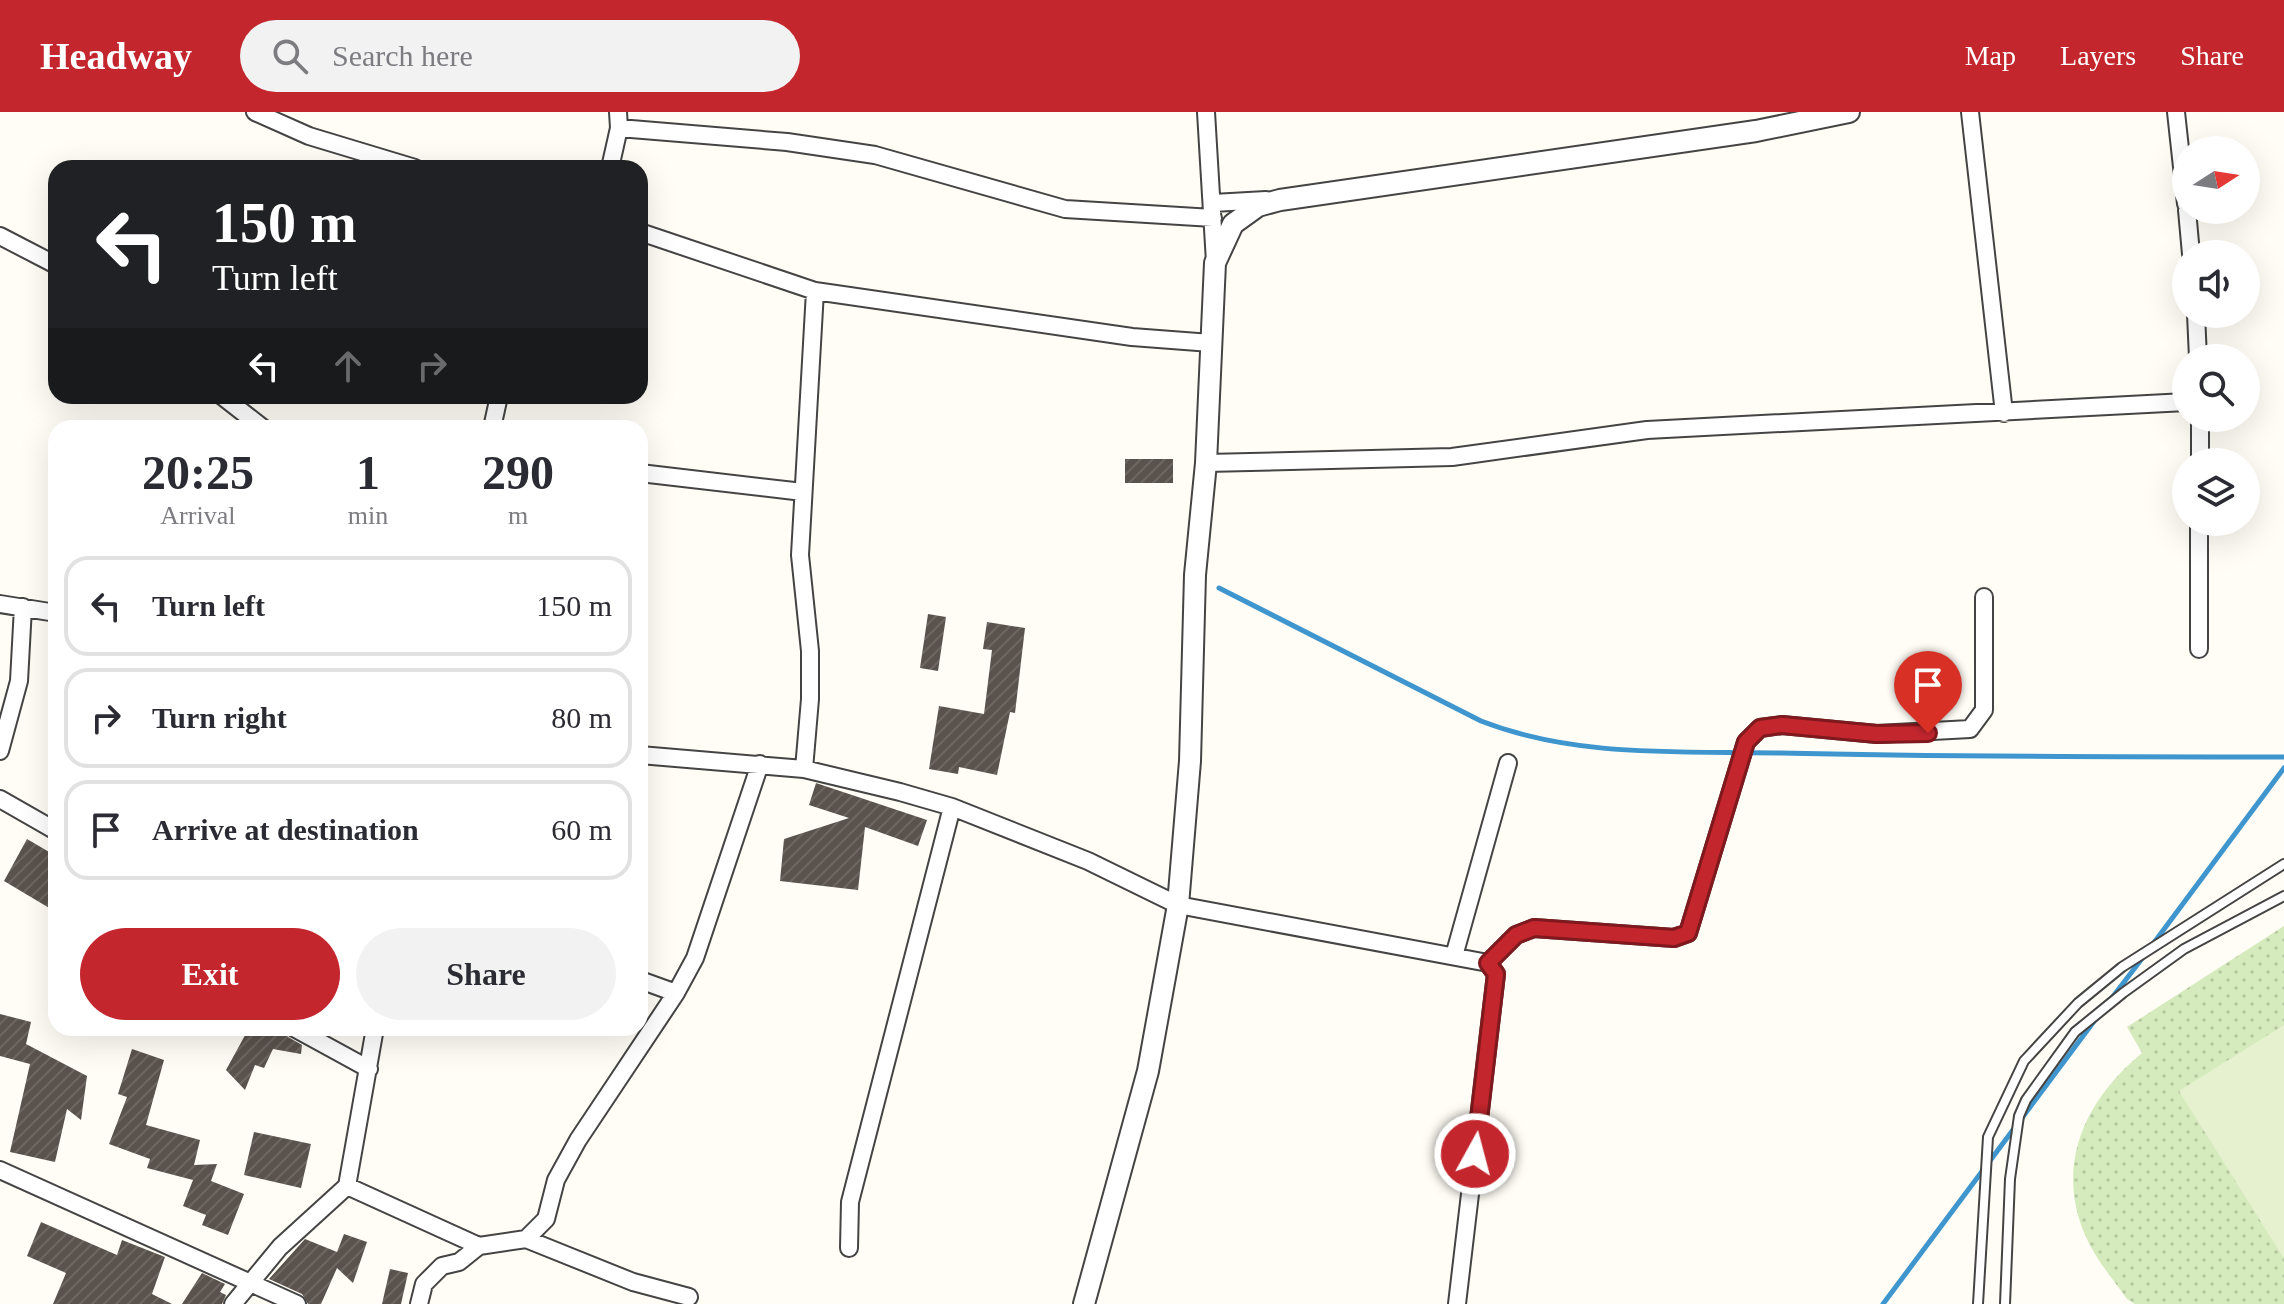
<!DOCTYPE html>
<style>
body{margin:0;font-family:Georgia,serif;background:#f2f2f3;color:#2b2b33;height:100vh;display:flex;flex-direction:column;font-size:30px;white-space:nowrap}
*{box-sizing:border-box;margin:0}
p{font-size:26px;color:#7c7c81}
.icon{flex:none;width:44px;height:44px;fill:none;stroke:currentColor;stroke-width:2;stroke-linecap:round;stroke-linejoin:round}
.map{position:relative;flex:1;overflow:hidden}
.side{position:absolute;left:48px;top:308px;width:600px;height:616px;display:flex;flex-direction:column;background:#fff;border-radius:24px;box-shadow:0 8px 32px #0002}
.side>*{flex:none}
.banner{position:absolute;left:48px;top:48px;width:600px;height:244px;border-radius:24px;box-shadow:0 8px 32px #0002;background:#202124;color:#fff;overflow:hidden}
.needle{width:52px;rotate:78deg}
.fabs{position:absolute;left:2172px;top:24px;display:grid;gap:16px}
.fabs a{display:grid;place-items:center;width:88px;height:88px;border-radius:50%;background:#fff;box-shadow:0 8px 32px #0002;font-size:40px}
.pin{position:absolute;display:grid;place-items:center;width:68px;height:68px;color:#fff;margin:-82px -34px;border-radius:50% 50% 50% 0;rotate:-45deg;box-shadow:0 0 8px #0007}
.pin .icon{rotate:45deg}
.me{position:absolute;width:88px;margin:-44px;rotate:7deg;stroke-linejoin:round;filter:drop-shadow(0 0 6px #0008)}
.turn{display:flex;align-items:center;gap:28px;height:168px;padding:0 32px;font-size:36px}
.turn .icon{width:104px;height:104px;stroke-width:2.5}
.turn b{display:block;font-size:56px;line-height:68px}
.lanes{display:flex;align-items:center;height:76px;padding:0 32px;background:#0003;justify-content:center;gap:40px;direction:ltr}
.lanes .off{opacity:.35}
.eta{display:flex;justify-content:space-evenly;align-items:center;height:136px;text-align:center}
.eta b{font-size:48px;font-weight:800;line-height:56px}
.primary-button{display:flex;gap:16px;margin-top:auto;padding:16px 32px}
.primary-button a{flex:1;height:92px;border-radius:48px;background:#c4262e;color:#fff;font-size:32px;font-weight:800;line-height:92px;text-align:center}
.primary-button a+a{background:#f2f2f3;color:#2b2b33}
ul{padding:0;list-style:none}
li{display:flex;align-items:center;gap:24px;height:100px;margin:0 16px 12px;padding:0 16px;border:4px solid #e1e1e2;border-radius:24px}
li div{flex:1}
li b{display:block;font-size:30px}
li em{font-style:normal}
header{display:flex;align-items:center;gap:48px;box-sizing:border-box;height:112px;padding:0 40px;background:#c4262e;color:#fff}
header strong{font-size:38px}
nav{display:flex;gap:44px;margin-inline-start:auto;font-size:28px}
.search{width:560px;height:72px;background:#f2f2f3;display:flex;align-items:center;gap:20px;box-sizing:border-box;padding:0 28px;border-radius:44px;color:#7c7c81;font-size:30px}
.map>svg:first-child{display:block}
.park{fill:url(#park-dots)}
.pitch{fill:#e6f2cf}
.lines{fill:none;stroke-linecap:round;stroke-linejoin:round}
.stream{stroke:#3f96cf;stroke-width:5}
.building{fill:url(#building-hatch)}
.service-casing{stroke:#444;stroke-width:12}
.minor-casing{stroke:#444;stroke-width:20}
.tertiary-casing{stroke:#444;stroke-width:24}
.service{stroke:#fff;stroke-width:8}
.minor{stroke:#fff;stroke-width:16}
.tertiary{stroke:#fff;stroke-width:20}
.route-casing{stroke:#7f191e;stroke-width:20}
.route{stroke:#c4262e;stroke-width:14}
</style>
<header>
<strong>Headway</strong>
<div class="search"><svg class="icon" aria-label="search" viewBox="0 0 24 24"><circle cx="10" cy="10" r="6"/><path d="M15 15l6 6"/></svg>Search here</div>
<nav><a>Map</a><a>Layers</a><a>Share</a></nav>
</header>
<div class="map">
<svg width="2284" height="1192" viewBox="0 0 2284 1192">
<defs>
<pattern id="park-dots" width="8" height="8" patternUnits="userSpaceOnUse" patternTransform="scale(2)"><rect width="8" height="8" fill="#d5ebbd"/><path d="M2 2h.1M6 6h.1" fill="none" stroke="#b6c8a1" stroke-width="1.8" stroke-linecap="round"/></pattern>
<pattern id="building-hatch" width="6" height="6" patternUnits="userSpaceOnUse" patternTransform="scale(2)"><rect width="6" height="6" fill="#5a524d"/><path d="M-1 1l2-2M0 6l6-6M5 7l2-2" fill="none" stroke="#6d6662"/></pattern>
</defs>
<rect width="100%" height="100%" fill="#fffdf5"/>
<path class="park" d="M2284,814V1192H2135L2127,1187C2113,1167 2096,1148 2086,1125C2054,1053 2085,988 2142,941L2127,915Z"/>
<path class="pitch" d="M2284,913V1144L2283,1145L2179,979Z"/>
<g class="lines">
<path class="stream" d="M1219,476L1481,609C1576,646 1679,639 1780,641C1948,645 2116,645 2284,645
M2150,836L2284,656
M2111,887L2144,844
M1883,1192L2098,904"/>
</g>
<path class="building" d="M1125,347H1173V371H1125Z
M928,502L946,505L938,559L920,556Z
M987,510L1025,516L1015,601L1010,600L997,663L959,655L958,662L929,657L939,594L984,602L992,538L983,537Z
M816,671L927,708L918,734L865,715L858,778L780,769L784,727L849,706L809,693Z
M27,727L56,744V800L4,769Z
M0,902L31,910L26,932L87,964L81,1008L67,997L55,1050L10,1040L30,952L0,944Z
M249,916H282L288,925L302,933L301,942L273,937L264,956L255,953L245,978L226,958Z
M132,937L164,948L146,1013L200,1028L194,1053L217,1052L211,1069L244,1082L228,1123L202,1113L206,1103L183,1094L193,1068L147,1056L150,1047L109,1032L127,985L118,982Z
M254,1020L311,1032L301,1076L244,1063Z
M41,1110L117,1143L122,1128L165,1145L152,1182L172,1192H53L66,1161L27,1144Z
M344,1122L367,1130L353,1171L337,1156L321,1192H308L302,1182L269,1167L305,1127L337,1140Z
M390,1157L408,1161L401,1192H382Z
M202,1161L225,1172L220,1180L226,1183L222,1192H182Z"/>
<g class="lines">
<defs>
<path id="service" d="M1978,1192L1988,1025L2024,949L2078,891L2122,855L2284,752
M2005,1192L2010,1067L2019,1004L2026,988L2075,920L2123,881L2184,837L2284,784"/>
<path id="minor" d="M255,0L309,24L415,56
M1206,0L1215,150
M1970,0L2004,301
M2176,0L2186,92
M619,16L787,30L875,43L1065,97L1213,106
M610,56L619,16L618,0
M1213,91L1266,88
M2187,98L2191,142
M640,120L815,179L1132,225L1211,231
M0,124L56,153
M2196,202L2198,246
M222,284L263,316
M492,316L499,284
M2200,350V306
M1206,351L1452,345L1647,318L2186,290
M640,361L803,380
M0,492L56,501
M2199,537V410
M0,639L19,569L23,495
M640,643L804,657L900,680L952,695L1088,749L1178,793L1488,851L1496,862L1457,1192
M804,657L810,587V539L800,443L815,179
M0,687L56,719
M1454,844L1508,651
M1488,851L1516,823L1534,816L1674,826L1688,821L1746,630L1760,616L1782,613L1877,622L1970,617L1984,598V485
M640,868L676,881
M294,916L369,957
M0,1058L297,1192
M347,1074L479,1134
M526,1127L633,1170L689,1185
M849,1136L850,1090L952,695
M233,1192L280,1135L347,1074L375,916
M419,1192L424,1172L442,1154L459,1150L479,1134L526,1127L546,1107L556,1068L578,1028L676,881L695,846L760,652"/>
<path id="tertiary" d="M1084,1192L1148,959L1178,793L1190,649L1195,463L1206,351L1215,151L1233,112L1258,94L1280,88L1756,19L1849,0"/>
</defs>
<use href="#service" class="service-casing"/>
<use href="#minor" class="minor-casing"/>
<use href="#tertiary" class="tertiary-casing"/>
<use href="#service" class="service"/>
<use href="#minor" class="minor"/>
<use href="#tertiary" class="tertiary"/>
</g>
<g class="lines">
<defs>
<path id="route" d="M1475,1042L1496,862L1488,851L1516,823L1534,816L1674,826L1688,821L1746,630L1760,616L1782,613L1877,622L1928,621"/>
</defs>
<use href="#route" class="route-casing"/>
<use href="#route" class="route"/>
</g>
</svg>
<div class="fabs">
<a><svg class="needle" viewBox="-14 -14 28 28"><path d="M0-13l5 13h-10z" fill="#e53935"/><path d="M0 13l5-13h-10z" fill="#7c7c81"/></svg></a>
<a><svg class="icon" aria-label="sound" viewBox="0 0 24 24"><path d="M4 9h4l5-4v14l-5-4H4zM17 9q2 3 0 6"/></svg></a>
<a><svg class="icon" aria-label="search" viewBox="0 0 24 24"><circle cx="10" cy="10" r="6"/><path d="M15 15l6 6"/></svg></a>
<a><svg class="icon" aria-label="layers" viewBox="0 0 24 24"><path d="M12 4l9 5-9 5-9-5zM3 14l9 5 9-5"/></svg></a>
</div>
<div class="pin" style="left:1928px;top:621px;background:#d93025"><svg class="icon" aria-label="arrive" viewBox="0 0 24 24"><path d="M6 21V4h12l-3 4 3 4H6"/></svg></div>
<svg class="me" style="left:1475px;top:1042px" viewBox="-20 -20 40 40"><circle r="17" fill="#c4262e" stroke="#fff" stroke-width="3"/><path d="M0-11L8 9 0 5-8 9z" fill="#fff"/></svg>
<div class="banner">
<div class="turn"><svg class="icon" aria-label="left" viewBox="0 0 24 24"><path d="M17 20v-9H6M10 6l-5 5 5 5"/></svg><div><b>150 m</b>Turn left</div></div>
<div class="lanes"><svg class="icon" aria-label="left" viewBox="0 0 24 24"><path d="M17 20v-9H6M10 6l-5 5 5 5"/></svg><svg class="icon off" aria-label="ahead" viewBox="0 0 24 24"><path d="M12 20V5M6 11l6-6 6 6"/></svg><svg class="icon off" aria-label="right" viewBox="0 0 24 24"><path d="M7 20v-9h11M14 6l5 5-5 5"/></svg></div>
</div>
<section class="side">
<div class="eta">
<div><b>20:25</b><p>Arrival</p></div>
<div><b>1</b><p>min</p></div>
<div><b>290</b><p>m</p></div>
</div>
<ul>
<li><svg class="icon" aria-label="left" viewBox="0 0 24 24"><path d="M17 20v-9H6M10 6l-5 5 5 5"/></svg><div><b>Turn left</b></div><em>150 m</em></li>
<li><svg class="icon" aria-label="right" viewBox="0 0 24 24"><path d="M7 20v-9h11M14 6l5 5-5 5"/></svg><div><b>Turn right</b></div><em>80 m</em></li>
<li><svg class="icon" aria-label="arrive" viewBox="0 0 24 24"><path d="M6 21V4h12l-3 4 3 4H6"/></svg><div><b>Arrive at destination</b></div><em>60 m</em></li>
</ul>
<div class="primary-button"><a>Exit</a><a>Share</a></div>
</section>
</div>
